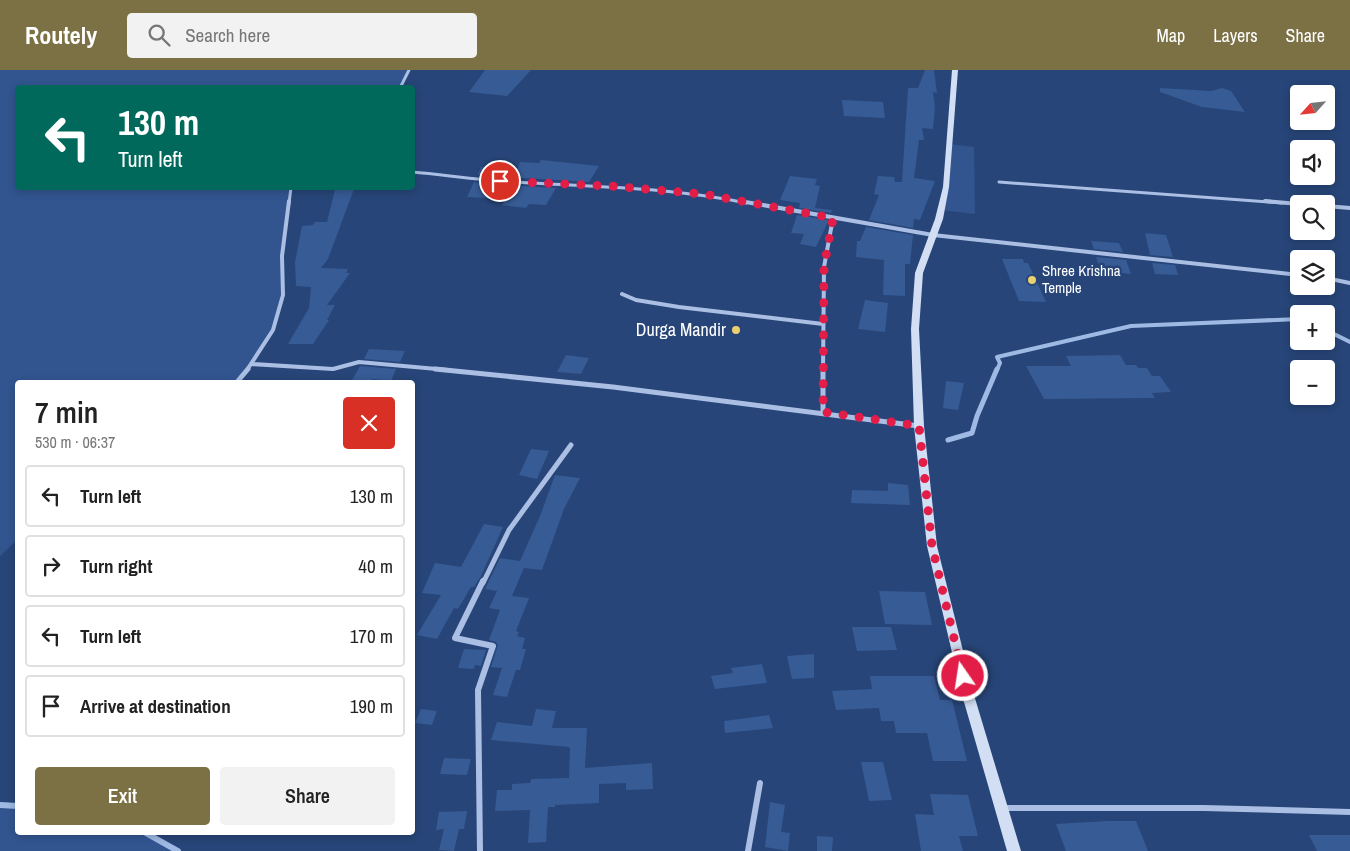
<!DOCTYPE html>
<meta charset="utf-8">
<style>
body{margin:0;font-family:"Archivo Narrow",sans-serif;background:#f2f2f2;color:#222;height:100vh;display:flex;flex-direction:column;font-size:19px;white-space:nowrap}
*{box-sizing:border-box;margin:0}
p{font-size:16px;color:#767676}
.icon{flex:none;width:28px;height:28px;fill:none;stroke:currentColor;stroke-width:2;stroke-linecap:round;stroke-linejoin:round}
.map{position:relative;flex:1;overflow:hidden}
.drawer{position:absolute;left:15px;top:310px;width:400px;height:455px;display:flex;flex-direction:column;background:#fff;border-radius:5px;box-shadow:0 2px 8px #0003}
.drawer>*{flex:none}
.guide{position:absolute;left:15px;top:15px;width:400px;height:105px;border-radius:5px;box-shadow:0 2px 8px #0003;background:#00695c;color:#fff;overflow:hidden}
.needle{width:32px;rotate:243deg}
.controls{position:absolute;left:1290px;top:15px;display:grid;gap:10px}
.controls a{display:grid;place-items:center;width:45px;height:45px;border-radius:5px;background:#fff;box-shadow:0 2px 8px #0003;font-size:25px}
.pin{position:absolute;display:grid;place-items:center;width:42px;height:42px;color:#fff;margin:-21px;border:2px solid #fff;border-radius:50%;box-shadow:0 1px 5px #0007}
.me{position:absolute;width:55px;margin:-28px;rotate:347deg;stroke-linejoin:round;filter:drop-shadow(0 0 4px #0008)}
.turn{display:flex;align-items:center;gap:18px;height:105px;padding:0 20px;font-size:22px}
.turn .icon{width:65px;height:65px;stroke-width:2.5}
.turn b{display:block;font-size:35px;line-height:42px}
.round{display:grid;place-items:center;flex:none;width:52px;height:52px;border-radius:5px;background:#f2f2f2}
.head{display:flex;align-items:center;justify-content:space-between;height:85px;padding:0 20px}
h1{font-size:30px;font-weight:600;line-height:38px}
.cta{display:flex;gap:10px;margin-top:auto;padding:10px 20px}
.cta a{flex:1;height:58px;border-radius:5px;background:#7c7045;color:#fff;font-size:20px;font-weight:600;line-height:58px;text-align:center}
.cta a+a{background:#f2f2f2;color:#222}
ul{padding:0;list-style:none}
li{display:flex;align-items:center;gap:15px;height:62px;margin:0 10px 8px;padding:0 10px;border:2px solid #e0e0e0;border-radius:5px}
li div{flex:1}
li b{display:block;font-size:19px}
li em{font-style:normal}
header{display:flex;align-items:center;gap:30px;box-sizing:border-box;height:70px;padding:0 25px;background:#7c7045;color:#fff}
header strong{font-size:24px}
nav{display:flex;gap:28px;margin-inline-start:auto;font-size:18px}
.search{width:350px;height:45px;background:#f2f2f2;display:flex;align-items:center;gap:12px;box-sizing:border-box;padding:0 18px;border-radius:5px;color:#767676;font-size:19px}
.map>svg:first-child{display:block}
.green{fill:#325590}
.lines{fill:none;stroke-linecap:round;stroke-linejoin:round}
.stream-far2{stroke:#9eb9e3;stroke-width:4}
.stream-far1{stroke:#9eb9e3;stroke-width:5}
.stream{stroke:#9eb9e3;stroke-width:6}
.building{fill:#375b95}
.street-far3{stroke:#aabfe3;stroke-width:3}
.street-far2{stroke:#aabfe3;stroke-width:4}
.street-far1{stroke:#aabfe3;stroke-width:5}
.street{stroke:#aabfe3;stroke-width:6}
.secondary{fill:#d2def3;fill-rule:evenodd}
.route{stroke:#e11d48;stroke-width:9;stroke-dasharray:0 16.2}
.poi-dot{fill:#ebd070;stroke:#274578;stroke-width:2}
.labels{text-anchor:middle;stroke-width:5;stroke-linejoin:round;paint-order:stroke}
.far-poi-label{font-size:15px;fill:#fff;stroke:#274578;text-anchor:start}
.poi-label{font-size:18px;fill:#fff;stroke:#274578;text-anchor:end}
</style>
<header>
<strong>Routely</strong>
<div class="search"><svg class="icon" aria-label="search" viewBox="0 0 24 24"><circle cx="10" cy="10" r="6"/><path d="M15 15l6 6"/></svg>Search here</div>
<nav><a>Map</a><a>Layers</a><a>Share</a></nav>
</header>
<div class="map">
<svg width="1350" height="781" viewBox="0 0 1350 781">
<rect width="100%" height="100%" fill="#274578"/>
<path class="green" d="M0,0H409L400,18H18V118H291L282,186L283,225L273,260L237,312H18L17,470L0,486Z
M949,74L974,77L975,144L941,140Z
M0,735L17,736L18,762L144,763L178,781H0Z"/>
<g class="lines">
<path class="stream-far2" d="M1326,260L1350,272
M997,300L1000,293L997,287L1131,256L1299,249"/>
<path class="stream-far1" d="M948,370L972,363L977,346L997,299"/>
<path class="stream" d="M0,735L18,736
M144,762L178,781"/>
</g>
<path class="building" d="M485,0H531L507,26L469,22Z
M925,0H934L937,23L933,22L935,37L933,59L922,58L924,70H919L914,108L935,111L920,150L914,149L913,158L869,150L879,125L874,124L878,106L894,107L895,112H902L908,18H918Z
M1160,18L1211,21L1222,18L1231,21L1245,42L1202,37L1160,22Z
M842,30L883,32L885,48L844,46Z
M541,90L599,96L589,112L477,105L481,97L518,98L520,92L539,93Z
M790,106L817,109L815,115L820,116L815,138L832,140L831,143L799,138L800,133L780,130Z
M474,112L502,115L556,118L546,135L529,134L526,138L502,135L506,129L467,127Z
M354,119L328,189L321,198L348,199L346,203H350L327,235H335L327,250H329L313,274H288L309,238L311,217L296,216L295,192L302,156L313,155L315,152H327L335,120Z
M797,145L829,150L816,177L800,174L804,164L791,163Z
M866,157L913,165L910,194H905V226L883,225L884,190L856,187L857,171H860Z
M1145,163L1166,165L1173,187L1150,185Z
M1091,171L1119,173L1123,182L1094,179Z
M1096,187L1126,190L1131,204L1101,201Z
M1002,189H1023L1024,193H1028L1046,232L1019,231Z
M1152,193L1175,195L1178,205L1155,204Z
M865,230L888,233L885,262L858,259Z
M369,279L405,281L400,292L364,289Z
M566,285L589,288L581,304L557,302Z
M1120,285L1126,295H1136L1138,298H1147L1152,306H1160L1171,322L1152,323L1155,328L1044,329L1026,296H1071L1066,286Z
M360,296L396,299L391,311L372,309L370,312H351Z
M946,311L964,313L958,340L943,338Z
M531,379L549,381L537,409L519,405Z
M555,405L580,408L564,439L542,500L524,498L512,526L529,528L516,561L519,562L517,566L525,568L522,579H526L520,600H516L507,627L493,625L502,598L491,597L498,575L496,572L489,570L500,540L489,538L497,521L485,519L500,488L520,491L540,446Z
M888,413L908,415L910,435L851,433L852,420L888,421Z
M484,454L503,457L481,506L474,517H471L458,539L454,538L437,569L417,565L441,525L422,523L435,493L461,497Z
M879,521L925,522L932,555L885,554Z
M852,557H891L897,580L857,581Z
M464,579L486,580L481,596L475,595L474,599L458,598Z
M814,584V608L792,609L787,586Z
M762,594L767,613L715,619L711,606L733,603L731,598Z
M870,606H934L940,630H952L967,691H933L927,663H896L894,651H881L879,638L836,640L832,621L872,619Z
M421,639L437,641L432,655L415,653Z
M536,639L556,641L552,658H587L585,698L652,693L653,719L626,720V713L599,714V733L555,735V737H548L546,772L528,773L530,740L495,741L497,720H512V714L530,713L531,709L569,708L570,679L569,677L491,670L497,652L532,656Z
M769,645L773,658L725,663L724,651Z
M444,688L471,689L467,705L440,704Z
M861,692H883L892,730L869,731Z
M930,724L968,725L978,766H959L963,781H921L915,744L934,745Z
M770,732L785,735L781,762L790,763L788,781L765,777Z
M467,741L464,759H459L454,781L439,780L444,759L436,760L439,742Z
M1107,751H1136L1148,781H1066L1056,754Z
M1309,765H1350V781H1317Z
M817,766L833,767L832,781H817Z"/>
<g class="lines">
<path class="street-far3" d="M400,18L409,0
M412,102C446,105 480,110 515,112C592,117 670,117 746,133
M999,112L1282,133
M289,133L291,118"/>
<path class="street-far2" d="M740,131L933,165L1299,205
M1265,131L1299,134
M1326,136L1350,138
M1326,208L1350,213
M622,224L636,230L679,237L823,254
M252,294L333,299L359,292L448,300
M247,300L273,260L283,225L282,186L289,131
M823,300L824,197L833,148"/>
<path class="street-far1" d="M435,299L613,317L919,356
M237,312L248,299
M823,343V299
M483,513L509,460L571,375"/>
<path class="street" d="M1001,738H1204L1350,742
M480,781L478,620L493,576L455,568L483,511
M748,781L760,713"/>
<path class="secondary" d="M952,0H958L949,117L943,149L923,203L919,259L924,356L937,476L974,625L1021,781H1007L962,625L927,476L914,356L911,259L915,203L935,149L943,117Z"/>
</g>
<g class="lines">
<path class="route" d="M500,111L610,116L703,124L833,148L824,197L823,342L919,356L932,476L963,606"/>
</g>
<g class="poi-dot">
<circle cx="1032" cy="210" r="5"/>
<circle cx="736" cy="260" r="5"/>
</g>
<g class="labels">
<g class="far-poi-label">
<text x="1042" y="206">Shree Krishna<tspan x="1042" dy="17">Temple</tspan></text>
</g>
<g class="poi-label">
<text x="726" y="266">Durga Mandir</text>
</g>
</g>
</svg>
<div class="controls">
<a><svg class="needle" viewBox="-14 -14 28 28"><path d="M0-13l5 13h-10z" fill="#e53935"/><path d="M0 13l5-13h-10z" fill="#767676"/></svg></a>
<a><svg class="icon" aria-label="sound" viewBox="0 0 24 24"><path d="M4 9h4l5-4v14l-5-4H4zM17 9q2 3 0 6"/></svg></a>
<a><svg class="icon" aria-label="search" viewBox="0 0 24 24"><circle cx="10" cy="10" r="6"/><path d="M15 15l6 6"/></svg></a>
<a><svg class="icon" aria-label="layers" viewBox="0 0 24 24"><path d="M12 4l9 5-9 5-9-5zM3 14l9 5 9-5"/></svg></a>
<a>+</a>
<a>−</a>
</div>
<div class="pin" style="left:500px;top:111px;background:#d93025"><svg class="icon" aria-label="arrive" viewBox="0 0 24 24"><path d="M6 21V4h12l-3 4 3 4H6"/></svg></div>
<svg class="me" style="left:963px;top:606px" viewBox="-20 -20 40 40"><circle r="17" fill="#e11d48" stroke="#fff" stroke-width="3"/><path d="M0-11L8 9 0 5-8 9z" fill="#fff"/></svg>
<div class="guide">
<div class="turn"><svg class="icon" aria-label="left" viewBox="0 0 24 24"><path d="M17 20v-9H6M10 6l-5 5 5 5"/></svg><div><b>130 m</b>Turn left</div></div>
</div>
<section class="drawer">
<div class="head"><div><h1>7 min</h1><p>530 m · 06:37</p></div><a class="round" style="background:#d93025;color:#fff"><svg class="icon" aria-label="close" viewBox="0 0 24 24"><path d="M6 6l12 12M18 6L6 18"/></svg></a></div>
<ul>
<li><svg class="icon" aria-label="left" viewBox="0 0 24 24"><path d="M17 20v-9H6M10 6l-5 5 5 5"/></svg><div><b>Turn left</b></div><em>130 m</em></li>
<li><svg class="icon" aria-label="right" viewBox="0 0 24 24"><path d="M7 20v-9h11M14 6l5 5-5 5"/></svg><div><b>Turn right</b></div><em>40 m</em></li>
<li><svg class="icon" aria-label="left" viewBox="0 0 24 24"><path d="M17 20v-9H6M10 6l-5 5 5 5"/></svg><div><b>Turn left</b></div><em>170 m</em></li>
<li><svg class="icon" aria-label="arrive" viewBox="0 0 24 24"><path d="M6 21V4h12l-3 4 3 4H6"/></svg><div><b>Arrive at destination</b></div><em>190 m</em></li>
</ul>
<div class="cta"><a>Exit</a><a>Share</a></div>
</section>
</div>
